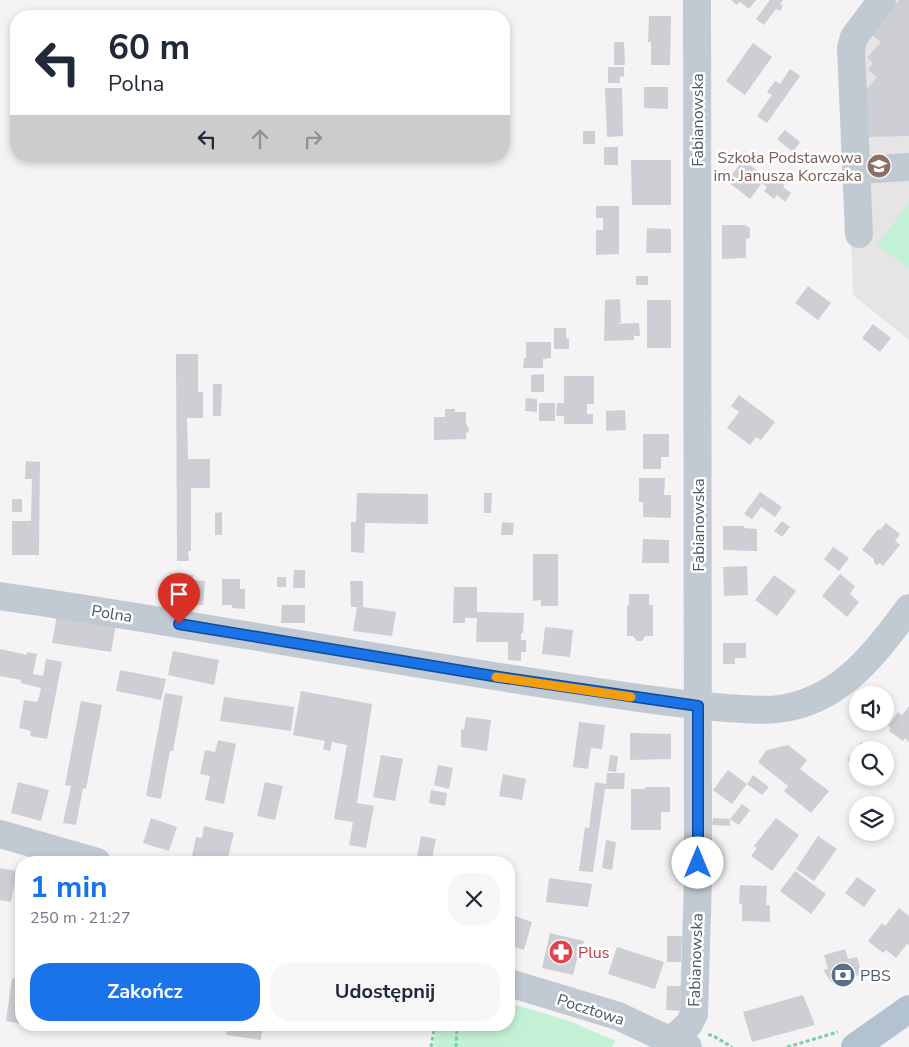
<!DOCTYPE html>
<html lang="pl">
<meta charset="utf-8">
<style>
body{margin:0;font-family:"Nunito Sans",sans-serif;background:#f6f6f7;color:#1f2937;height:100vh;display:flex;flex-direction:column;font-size:19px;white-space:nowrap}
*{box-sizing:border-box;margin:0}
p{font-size:16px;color:#747a83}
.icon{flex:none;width:28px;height:28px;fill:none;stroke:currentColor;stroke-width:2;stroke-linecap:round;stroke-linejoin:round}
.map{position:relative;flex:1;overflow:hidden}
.drawer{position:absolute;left:15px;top:856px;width:500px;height:175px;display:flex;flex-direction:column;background:#fff;border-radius:20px;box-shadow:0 2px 8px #0003}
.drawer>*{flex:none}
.hud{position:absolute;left:10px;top:10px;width:500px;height:152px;border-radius:20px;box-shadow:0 2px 8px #0003;background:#fff;color:#1f2937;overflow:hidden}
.buttons{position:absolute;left:849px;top:686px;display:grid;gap:10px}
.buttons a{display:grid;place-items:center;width:45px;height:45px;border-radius:50%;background:#fff;box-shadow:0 2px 8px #0003;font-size:25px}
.pin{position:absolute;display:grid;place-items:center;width:42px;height:42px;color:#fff;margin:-51px -21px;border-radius:50% 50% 50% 0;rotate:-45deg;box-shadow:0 0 5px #0007}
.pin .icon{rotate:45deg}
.me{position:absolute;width:55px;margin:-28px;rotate:0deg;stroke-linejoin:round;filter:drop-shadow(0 0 4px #0008)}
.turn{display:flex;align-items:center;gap:18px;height:105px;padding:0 15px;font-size:22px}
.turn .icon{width:65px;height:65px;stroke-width:2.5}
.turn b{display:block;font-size:35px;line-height:42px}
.lanes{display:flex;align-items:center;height:48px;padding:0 15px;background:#0003;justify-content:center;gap:25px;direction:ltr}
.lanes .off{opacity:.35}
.round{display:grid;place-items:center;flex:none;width:52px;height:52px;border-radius:20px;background:#f6f6f7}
.summary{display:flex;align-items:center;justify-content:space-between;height:85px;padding:0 15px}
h1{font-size:30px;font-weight:700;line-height:38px;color:#1a73e8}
.cta{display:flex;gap:10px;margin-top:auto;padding:10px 15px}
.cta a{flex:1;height:58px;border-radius:20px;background:#1a73e8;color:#fff;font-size:20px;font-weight:700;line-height:58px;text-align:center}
.cta a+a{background:#f6f6f7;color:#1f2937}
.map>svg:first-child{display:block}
.education{fill:#e6e4e5}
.green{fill:#c3f1d5}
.building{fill:#cdcfd5}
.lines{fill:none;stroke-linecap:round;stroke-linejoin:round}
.path{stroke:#7ad0a6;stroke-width:3;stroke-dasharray:4 2.5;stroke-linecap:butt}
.minor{stroke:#c1cad2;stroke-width:28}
.major{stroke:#b3c2d1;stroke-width:28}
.route-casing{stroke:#114b97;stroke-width:12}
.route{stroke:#1a73e8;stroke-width:9}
.slow{stroke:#f59e0b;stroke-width:9}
.labels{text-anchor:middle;stroke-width:5;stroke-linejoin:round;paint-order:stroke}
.street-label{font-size:16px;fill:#4a5661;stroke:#fff}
.education-label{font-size:16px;fill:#785e54;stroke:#fff;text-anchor:end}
.health-label{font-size:16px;fill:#be3a42;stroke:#fff;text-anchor:start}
.service-label{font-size:16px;fill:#4e5e75;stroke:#fff;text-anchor:start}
</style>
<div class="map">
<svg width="909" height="1047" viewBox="0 0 909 1047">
<rect width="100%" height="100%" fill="#f5f3f3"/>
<path class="education" d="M873,0H909V340L853,295L844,37Z"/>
<path class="green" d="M909,202V269L877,245Z
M509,1003L569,1021L616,1041L612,1047H433L437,1025H509Z"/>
<path class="building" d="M731,0H756L749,9L740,2L737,5Z
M770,0H783L780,4L783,6L780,11L776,9L764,25L756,19Z
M899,0H909V136L868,137L866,90L877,77L868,70L873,63L867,58L881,42L872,35Z
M649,16H671L670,65H651V42H648Z
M614,42H624L625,65H614Z
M753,43L772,57L745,95L726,81Z
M608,67H624V77L620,76V83H608Z
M790,69L800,76L767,123L757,116L772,95L767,92L775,81L780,84Z
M644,87H668V109L644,108Z
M605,88H622L623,136L607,137Z
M785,130L800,142L793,152L777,139Z
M583,131H595V144H583Z
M604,147H618V165H604Z
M631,160H671V205H632Z
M743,160L772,181L775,177L785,184L783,187L791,193L785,202L777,195L774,199L764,191L767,187L762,183L750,199L727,181Z
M596,206H619V254L596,255V230H603V218H596Z
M722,225H745L750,228V238L746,239V258L722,259Z
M647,228L671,229V253H646Z
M636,276H648V285H636Z
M808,286L831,303L818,320L795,303Z
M620,299L621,323L615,324L639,323L640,336H634V340L604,341L605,300Z
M647,300H671V348H647Z
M873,324L891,338L880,352L862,338Z
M554,328H566V338L569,339V349H554Z
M526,342H551V358L543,359V368H523L524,358H526Z
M176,354H198V392H203V418H187L188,459H210V488H191V551H188L189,561H177Z
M544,374V392H531V375Z
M564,376H594V404H587V414H593V424H564V416H556L557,403H564Z
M213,384H222L221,416H213Z
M739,395L775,422L761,440L756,437L750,445L727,428L739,412L731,406Z
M526,398L537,399V412L525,411Z
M539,403H555V421H539Z
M445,409H455V412H466V424L468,427L469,431L466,433V439L434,440V417H445Z
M625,410L626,430L606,431V411Z
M643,434H669V457H661V469H643Z
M26,461L40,462L39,555H12V521H31L32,479H25Z
M639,478H665L664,495H671V518L643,517V502H639Z
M760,492L782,507L775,517L761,507L752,519L744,514Z
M357,493L428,494V524L365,523L364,553L351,552V522H356Z
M484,493H492L491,513H484Z
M12,499H22V512H12Z
M222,512V535H215V513Z
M782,521L790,527L782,537L774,531Z
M502,522L514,523L513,535H501Z
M886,523L900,534L895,541L900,545L883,566L880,563L877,565L874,563V559L862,550L878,529L880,530Z
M723,526H744V528L757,529V551L723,550Z
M643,539L669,540V563H642Z
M833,547L849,558L839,571L824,559Z
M533,554H558V606H541V600L533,601Z
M747,566L748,595L724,596L723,567Z
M294,570H305V588H293Z
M178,574L193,575V580L205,581L203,605L176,604Z
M840,574L855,586L850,594L859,602L847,617L822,596Z
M774,575L796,591L777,616L755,600Z
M277,577H286V587H277Z
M222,579H240V589H245V609L232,608V605H222Z
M350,581H363V607L396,612L392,636L353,631L357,607H351Z
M454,587H477V612L524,613L523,633H521V640H526V652H521V661L508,660V642H476L477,618H465V623H453Z
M629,594H649V605H653V636H645L642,641H637L633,636H627V605H629Z
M282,605H305V623H281Z
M57,615L116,624L111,652L52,643Z
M545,627L573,630L570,657L542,654Z
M723,643H746V658H735V664H723Z
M0,649L27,655V652L37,654L33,674L43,676L46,659L62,662L47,739L30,736L31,731L19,728L24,700L36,702L38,701L41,688L21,683V680L0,676Z
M173,651L219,660L214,685L168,675Z
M120,670L166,679L161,700L116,691Z
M301,691L372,704L357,803L374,806L366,848L349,845L353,822L334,819L347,745L332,742L330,751L323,749L325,741L293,735Z
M165,693L183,696L173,751H170L161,799L146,796Z
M224,697L294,707L291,731L220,721Z
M81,701L102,705L86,789L83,788L76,825L63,823L71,786L65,785Z
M909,706V742L905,738L903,741L889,731L891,728L888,726L898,712L902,715Z
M466,717L491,720L487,751L461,747V730L464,729Z
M579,722L605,725L602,749L591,748L588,769L573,767Z
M630,733L671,734V759L630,760Z
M218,740L236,744L224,804L205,800L210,776L200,774L205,750L215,752Z
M861,742L872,750H858V768L847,760Z
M788,745L807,760L800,769L829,791L811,813L784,791L788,786L758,762L767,750Z
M381,755L403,759L395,801L373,797Z
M610,755L618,756L616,772L608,771Z
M438,765L453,768L449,789L434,785Z
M728,770L747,784L732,804L713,790Z
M607,773H625L624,789H605L593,872L579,871L585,827L589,828L595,782L606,784Z
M503,774L526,779L522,800L499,796Z
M753,775L769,787L762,795L747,784Z
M18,782L49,790L41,821L11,813Z
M265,782L283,786L275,820L257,816Z
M645,787H670V812H661V830H631V789H645Z
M431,790L447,793L445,806L429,803Z
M742,804L750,810L739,825L730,819Z
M151,818L177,827L169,851L143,843Z
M713,818L730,819V826L712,825Z
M776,818L799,835L772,871L751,856L757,848L754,846Z
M204,826L234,833L227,862L191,861L196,837L202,838Z
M421,836L436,839L432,859H434V862H416Z
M818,836L837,849L814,881L796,869Z
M606,840L616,842L612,870L602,868Z
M270,856L300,862H269Z
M0,868L17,871L11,902L0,900Z
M795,871L826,894L811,914L780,891Z
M857,877L876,890L864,907L845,893Z
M549,878L592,884L588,907L546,902Z
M740,885L767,886L766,905H770V922L742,921V904H739Z
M899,908L909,916V945L907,944L896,958L886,950L883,953L868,941L882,923L885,926Z
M509,914L532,922L524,950L509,945Z
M550,933L584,941L581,953L579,952L573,975L542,968Z
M667,936H682L681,962H667Z
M617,947L664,962L655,989L608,974Z
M845,949L848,959L857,957L862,974L832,983L823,970L828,969L824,955Z
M12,978L21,980V1024L6,1021Z
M667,986H681L680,1011L666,1010Z
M803,995L815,1025L752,1042L743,1012Z
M228,1025H263L261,1040L226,1035Z"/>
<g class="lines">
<path class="path" d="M457,1025V1027L469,1029
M708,1035H712L732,1047
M431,1047L435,1025
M456,1047L457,1027
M787,1047L838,1032"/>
<path class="minor" d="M856,170L909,167
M859,234L851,48L854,37L882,0
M0,596C189,623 376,659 565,687C619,695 673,704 727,708C748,709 769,712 790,707C845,695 877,651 909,608
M0,834L97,862
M509,983L618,1016L671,1041L688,1047
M671,1041L689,1024L694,1014L698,878L697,0"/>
<path class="major" d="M855,1047L909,1009"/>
</g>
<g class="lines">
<defs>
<path id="route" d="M179,624L499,677L698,706V863"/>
</defs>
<use href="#route" class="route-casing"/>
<use href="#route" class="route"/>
<path class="slow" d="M496,677L631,697"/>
</g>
<defs>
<symbol id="school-disc" viewBox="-11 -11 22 22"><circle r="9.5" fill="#8d6e63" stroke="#fff"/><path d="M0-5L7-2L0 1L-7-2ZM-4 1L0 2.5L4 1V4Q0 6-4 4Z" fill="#fff"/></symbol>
<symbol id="pharmacy-disc" viewBox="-11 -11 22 22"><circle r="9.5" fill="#e0444e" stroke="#fff"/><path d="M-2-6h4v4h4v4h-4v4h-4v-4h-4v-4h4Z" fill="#fff"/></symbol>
<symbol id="bank-disc" viewBox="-11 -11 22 22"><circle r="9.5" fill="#5c6f8a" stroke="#fff"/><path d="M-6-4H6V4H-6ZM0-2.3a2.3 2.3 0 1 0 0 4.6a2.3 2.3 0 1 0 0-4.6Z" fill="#fff"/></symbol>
</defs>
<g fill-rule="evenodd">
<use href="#school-disc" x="865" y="152" width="28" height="28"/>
<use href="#pharmacy-disc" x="547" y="938" width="28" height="28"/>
<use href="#bank-disc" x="829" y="961" width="28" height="28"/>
</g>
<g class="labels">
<g class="street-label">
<text transform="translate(697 120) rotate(-90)" y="6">Fabianowska</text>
<text transform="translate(698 525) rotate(-90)" y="6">Fabianowska</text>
<text transform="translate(112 613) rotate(9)" y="6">Polna</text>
<text transform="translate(695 960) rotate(-88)" y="6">Fabianowska</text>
<text transform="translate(591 1009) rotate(18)" y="6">Pocztowa</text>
</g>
<g class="education-label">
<text x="862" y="163">Szkoła Podstawowa<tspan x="862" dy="18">im. Janusza Korczaka</tspan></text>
</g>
<g class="health-label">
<text x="578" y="958">Plus</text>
</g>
<g class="service-label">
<text x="860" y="981">PBS</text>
</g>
</g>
</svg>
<div class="buttons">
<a><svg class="icon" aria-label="sound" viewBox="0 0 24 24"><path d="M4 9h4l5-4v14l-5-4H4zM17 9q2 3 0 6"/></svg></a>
<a><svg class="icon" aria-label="search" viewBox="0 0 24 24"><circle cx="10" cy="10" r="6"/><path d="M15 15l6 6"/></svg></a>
<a><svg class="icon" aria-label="layers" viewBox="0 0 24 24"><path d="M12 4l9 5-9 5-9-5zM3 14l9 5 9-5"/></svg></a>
</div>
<div class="pin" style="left:179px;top:624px;background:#d93025"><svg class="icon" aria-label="arrive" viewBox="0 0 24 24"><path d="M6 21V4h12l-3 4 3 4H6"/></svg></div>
<svg class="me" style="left:698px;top:863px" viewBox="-20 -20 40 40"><circle r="19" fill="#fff"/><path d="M0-13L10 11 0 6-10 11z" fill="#1a73e8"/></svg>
<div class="hud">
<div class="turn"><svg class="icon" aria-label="left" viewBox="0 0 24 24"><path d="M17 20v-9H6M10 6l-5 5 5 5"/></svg><div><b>60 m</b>Polna</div></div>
<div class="lanes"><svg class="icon" aria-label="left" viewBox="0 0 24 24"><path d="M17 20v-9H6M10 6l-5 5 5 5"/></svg><svg class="icon off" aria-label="ahead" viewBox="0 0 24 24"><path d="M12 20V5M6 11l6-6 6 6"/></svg><svg class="icon off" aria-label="right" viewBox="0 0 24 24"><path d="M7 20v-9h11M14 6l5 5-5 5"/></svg></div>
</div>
<section class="drawer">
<div class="summary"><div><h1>1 min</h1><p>250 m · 21:27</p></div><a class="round"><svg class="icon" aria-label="close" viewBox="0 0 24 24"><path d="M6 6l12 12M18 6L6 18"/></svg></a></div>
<div class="cta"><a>Zakończ</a><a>Udostępnij</a></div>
</section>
</div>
